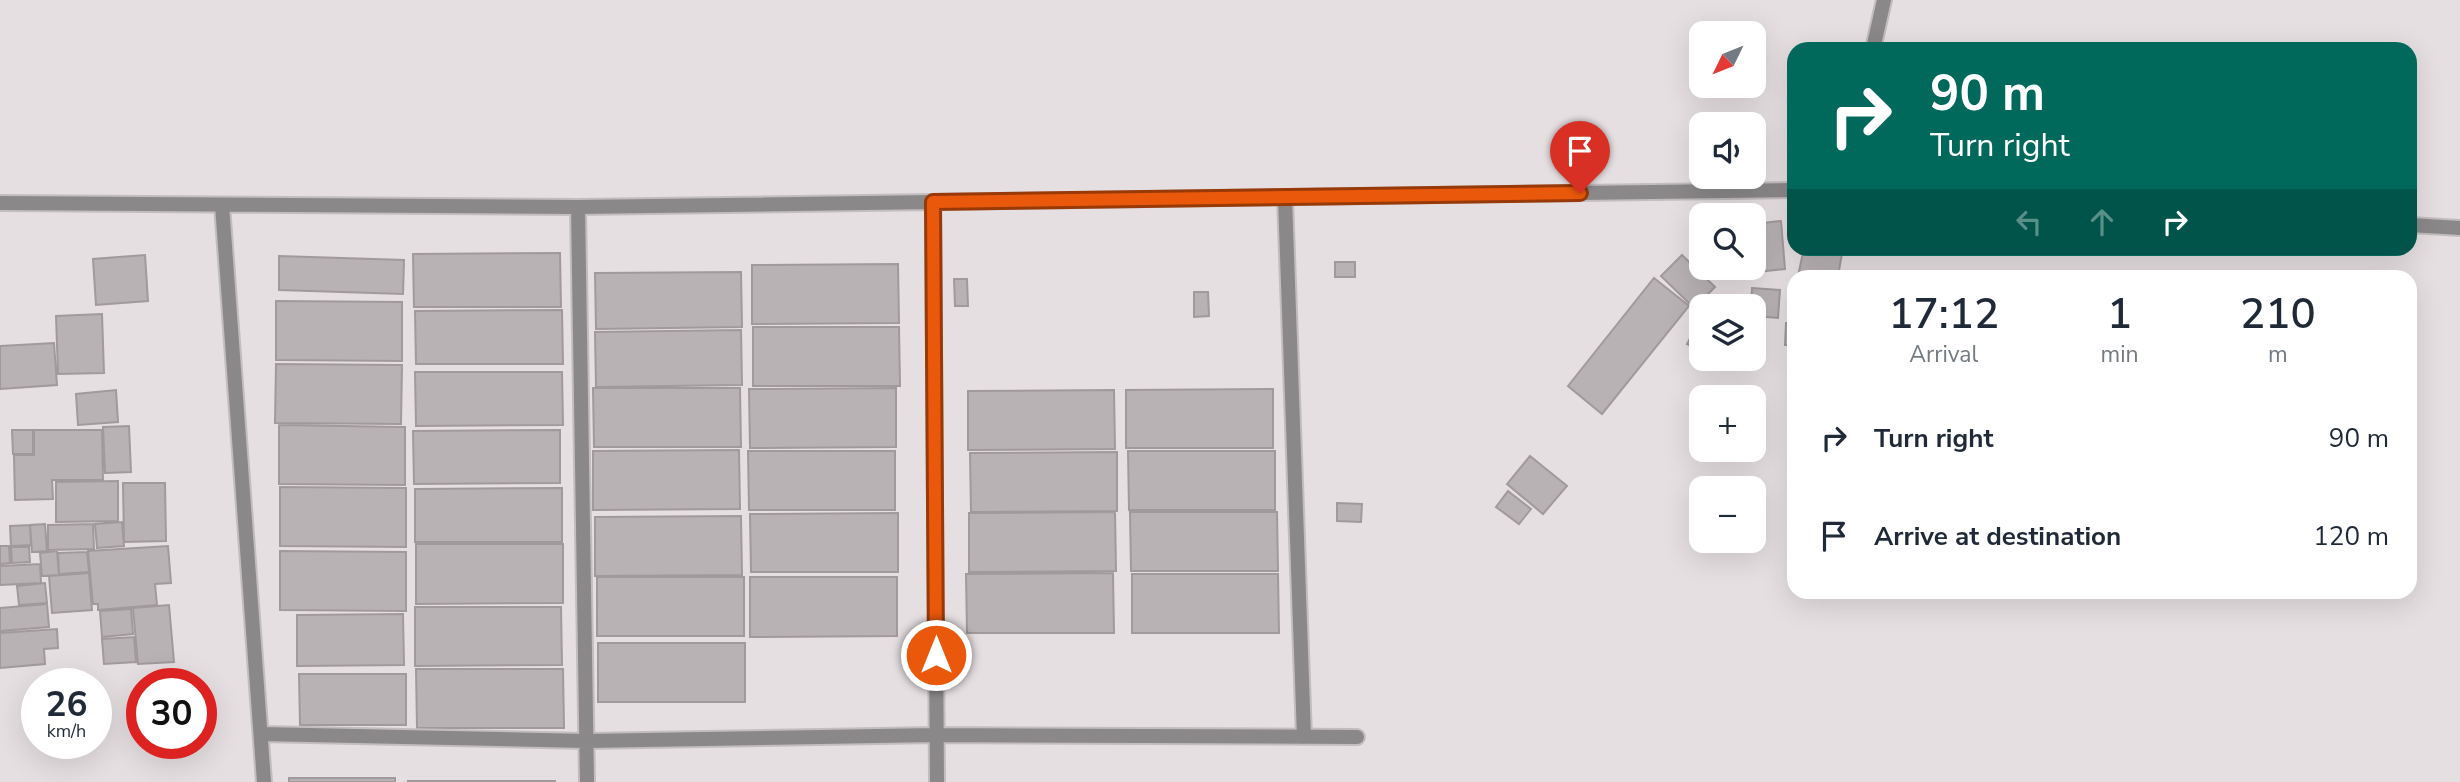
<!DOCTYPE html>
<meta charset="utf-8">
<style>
body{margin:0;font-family:"Nunito Sans",sans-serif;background:#f2f2f3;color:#1f2937;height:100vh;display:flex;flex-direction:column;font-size:26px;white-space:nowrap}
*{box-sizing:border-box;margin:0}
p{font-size:23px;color:#747a83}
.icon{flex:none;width:38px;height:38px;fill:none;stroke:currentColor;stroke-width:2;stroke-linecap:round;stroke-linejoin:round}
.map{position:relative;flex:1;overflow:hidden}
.panel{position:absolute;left:1787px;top:270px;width:630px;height:329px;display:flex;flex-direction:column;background:#fff;border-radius:21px;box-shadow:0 7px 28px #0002}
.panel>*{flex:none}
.guide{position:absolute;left:1787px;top:42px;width:630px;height:214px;border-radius:21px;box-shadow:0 7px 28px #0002;background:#00695c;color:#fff;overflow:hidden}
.needle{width:46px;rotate:227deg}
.controls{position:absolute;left:1689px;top:21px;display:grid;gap:14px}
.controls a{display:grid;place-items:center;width:77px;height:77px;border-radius:14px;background:#fff;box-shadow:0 7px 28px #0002;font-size:35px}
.speed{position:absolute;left:21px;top:668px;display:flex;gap:14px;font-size:35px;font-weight:700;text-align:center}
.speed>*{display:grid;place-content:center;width:91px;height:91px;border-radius:50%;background:#fff;box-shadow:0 7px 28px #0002;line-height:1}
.speed small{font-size:18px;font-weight:400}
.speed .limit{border:10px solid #d22;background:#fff;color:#111}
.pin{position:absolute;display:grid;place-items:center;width:60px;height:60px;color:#fff;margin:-72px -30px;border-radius:50% 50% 50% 0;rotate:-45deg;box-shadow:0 0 7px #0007}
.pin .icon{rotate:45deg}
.me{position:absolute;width:77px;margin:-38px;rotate:0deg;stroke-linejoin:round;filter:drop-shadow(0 0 5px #0008)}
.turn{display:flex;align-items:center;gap:24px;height:147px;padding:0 28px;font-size:32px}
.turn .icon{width:91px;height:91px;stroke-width:2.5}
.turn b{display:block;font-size:49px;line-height:60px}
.lanes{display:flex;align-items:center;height:66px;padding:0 28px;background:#0003;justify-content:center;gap:35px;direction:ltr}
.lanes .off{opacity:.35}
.eta{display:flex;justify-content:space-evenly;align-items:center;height:119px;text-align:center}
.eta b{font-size:42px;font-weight:600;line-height:49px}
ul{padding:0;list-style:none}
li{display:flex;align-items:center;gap:21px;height:98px;padding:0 28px}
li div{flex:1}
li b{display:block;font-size:26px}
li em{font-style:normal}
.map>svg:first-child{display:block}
.building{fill:#b9b2b4;stroke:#a19a9c;stroke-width:2}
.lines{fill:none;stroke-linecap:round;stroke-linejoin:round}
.minor-casing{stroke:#c3bdbf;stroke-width:18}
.minor{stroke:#8b8889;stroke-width:14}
.route-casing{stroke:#983908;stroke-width:18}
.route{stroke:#ea580c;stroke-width:12}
</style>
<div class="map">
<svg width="2460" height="782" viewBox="0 0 2460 782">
<rect width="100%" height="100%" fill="#e6dfe1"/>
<path class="building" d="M1781,221L1785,269L1740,274L1739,268H1754V224Z
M1804,248H1843L1838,276H1798Z
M560,253L561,307H414L413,254Z
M145,255L148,301L96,305L93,259Z
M1682,255L1715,287L1694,308L1661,276Z
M279,256L404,260L403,294L279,290Z
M1335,262H1355V277H1335Z
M898,264L899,323L752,324V265Z
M741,272L742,327L596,329L595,273Z
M1654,278L1689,306L1602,414L1568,386Z
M954,279H967L968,306H955Z
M1752,288L1780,290L1778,318L1754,316V306H1751Z
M1194,292H1208L1209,316L1194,317Z
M276,301L402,302V361L276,360Z
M562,310L563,364H416L415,311Z
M102,314L104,373L58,374L56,316Z
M1701,318V351L1687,344Z
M1786,323H1794V345H1785Z
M753,327H899L900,386H753Z
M741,330L742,385L596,387L595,332Z
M54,343L57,385L0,389V346Z
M276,364L402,365L401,424L275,423Z
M415,372H562L563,425L416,426Z
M593,388H740L741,447H594Z
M896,388V447L750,448L749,389Z
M1273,389V448H1126V390Z
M116,390L118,422L78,425L76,394Z
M1114,390L1115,449L968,450V391Z
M279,425L405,427V485L279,484Z
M129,426L131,472L105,473L103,427Z
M12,430H33V454H13Z
M34,430H102L103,480H52L53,499L15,500L14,455H34Z
M560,430V483L414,484L413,431Z
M739,450L740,509L593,510V451Z
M748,451H895V510H749Z
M1128,451H1275V510H1129Z
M1117,452V511L971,512L970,453Z
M1530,456L1567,486L1543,514L1507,484Z
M118,481V521L56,522V482Z
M123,483H165L166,541L124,542Z
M280,487L406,488V547L280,546Z
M562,488V542H415V489Z
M1508,491L1531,509L1519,524L1496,507Z
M1337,503L1362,504L1361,522L1337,521Z
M1115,512L1116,571L969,572V513Z
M1130,512H1277L1278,571H1131Z
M898,513V572H751L750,514Z
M741,516L742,575L595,576V517Z
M122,522L124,546L97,548L95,524Z
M45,524L47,551L32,552L30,525Z
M93,524L94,549L48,550V525Z
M30,525L31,545L11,546L10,526Z
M416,544H563V603L416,604Z
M0,546H9L10,563L0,564Z
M168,546L171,583L155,584L157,605L98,610V604H93L88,551Z
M11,547H29L30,562L12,563Z
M57,551L59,575L42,576L40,553Z
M280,551L406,552V611L280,610Z
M87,552L89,572L59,574L58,553Z
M40,564L41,583L0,585V566Z
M89,573L92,610L52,613L49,576Z
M1113,573L1114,633H967L966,574Z
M1132,574H1278L1279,633H1132Z
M597,577H744V636H597Z
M750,577H897V636L750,637Z
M45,583L47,603L19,605L17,586Z
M47,604L49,627L0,631V608Z
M169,605L174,662L138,664L133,608Z
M415,607H561L562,665L415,666Z
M131,609L133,634L102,637L100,611Z
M403,614L404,665L297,666V615Z
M57,629L58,648L44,649L45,664L0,668V633Z
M134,637L136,662L104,664L102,639Z
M598,643H745V702H598Z
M416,669H563L564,728H417Z
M299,674H406V725H300Z
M289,778H395V782H289Z
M408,781H555V782H408Z"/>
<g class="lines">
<defs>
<path id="minor" d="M1873,49L1884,0
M1285,198L1304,737
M0,203L578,207L1794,190
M933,203L937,782
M222,205L264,782
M578,207L587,782
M2410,225L2460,228
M261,734L586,741L936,735L1357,737"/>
</defs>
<use href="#minor" class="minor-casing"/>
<use href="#minor" class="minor"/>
</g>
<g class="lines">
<defs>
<path id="route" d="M936,655L933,202L1580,193"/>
</defs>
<use href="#route" class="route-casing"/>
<use href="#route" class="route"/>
</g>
</svg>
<div class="controls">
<a><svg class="needle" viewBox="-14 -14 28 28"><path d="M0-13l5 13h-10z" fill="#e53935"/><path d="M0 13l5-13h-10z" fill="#747a83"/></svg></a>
<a><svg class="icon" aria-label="sound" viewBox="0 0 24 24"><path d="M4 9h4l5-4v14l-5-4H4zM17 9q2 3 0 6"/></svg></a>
<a><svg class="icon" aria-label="search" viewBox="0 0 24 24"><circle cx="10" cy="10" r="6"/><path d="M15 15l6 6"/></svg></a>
<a><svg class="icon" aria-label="layers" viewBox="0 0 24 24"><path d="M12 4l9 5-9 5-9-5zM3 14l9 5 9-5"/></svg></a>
<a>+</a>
<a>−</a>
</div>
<div class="speed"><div>26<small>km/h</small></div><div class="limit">30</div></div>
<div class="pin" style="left:1580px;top:193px;background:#d93025"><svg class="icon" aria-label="arrive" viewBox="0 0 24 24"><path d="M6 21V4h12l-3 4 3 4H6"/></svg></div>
<svg class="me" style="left:936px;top:655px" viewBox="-20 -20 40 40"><circle r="17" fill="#ea580c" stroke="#fff" stroke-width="3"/><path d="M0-11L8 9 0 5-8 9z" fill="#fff"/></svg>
<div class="guide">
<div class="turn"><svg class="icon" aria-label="right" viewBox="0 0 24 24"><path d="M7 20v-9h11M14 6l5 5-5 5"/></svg><div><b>90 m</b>Turn right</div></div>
<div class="lanes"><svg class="icon off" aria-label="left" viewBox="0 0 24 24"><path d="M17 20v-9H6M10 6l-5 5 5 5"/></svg><svg class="icon off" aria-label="ahead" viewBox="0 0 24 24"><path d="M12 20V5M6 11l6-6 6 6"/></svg><svg class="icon" aria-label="right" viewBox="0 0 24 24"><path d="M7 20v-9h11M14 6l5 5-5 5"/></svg></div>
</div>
<section class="panel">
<div class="eta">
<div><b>17:12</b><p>Arrival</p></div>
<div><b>1</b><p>min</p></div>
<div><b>210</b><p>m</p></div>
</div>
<ul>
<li><svg class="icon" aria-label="right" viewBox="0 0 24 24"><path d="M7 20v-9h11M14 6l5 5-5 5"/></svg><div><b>Turn right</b></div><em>90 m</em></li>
<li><svg class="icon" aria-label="arrive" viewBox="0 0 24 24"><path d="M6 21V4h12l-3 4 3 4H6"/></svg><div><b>Arrive at destination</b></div><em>120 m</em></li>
</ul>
</section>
</div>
